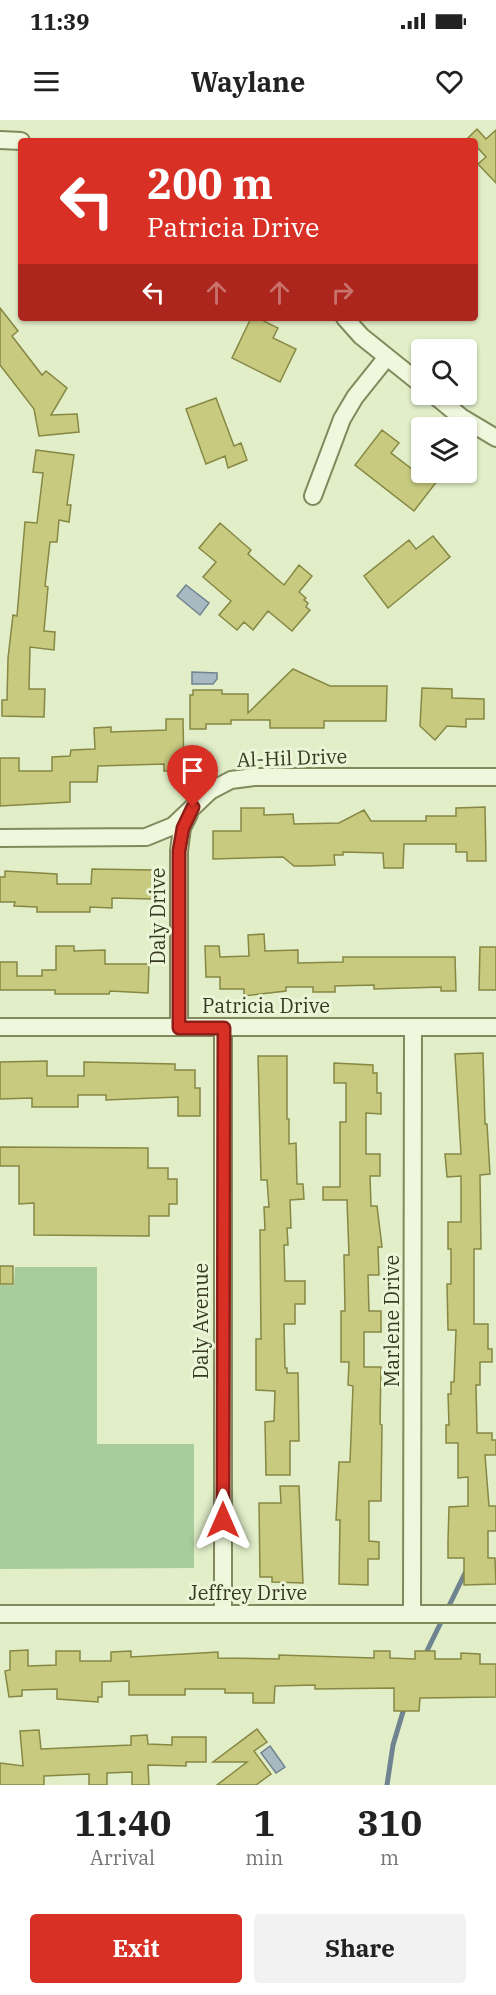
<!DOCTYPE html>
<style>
body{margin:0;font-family:"IBM Plex Serif",serif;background:#f2f2f2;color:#222;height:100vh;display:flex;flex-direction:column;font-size:22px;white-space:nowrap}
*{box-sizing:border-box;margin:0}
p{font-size:20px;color:#767676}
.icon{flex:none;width:33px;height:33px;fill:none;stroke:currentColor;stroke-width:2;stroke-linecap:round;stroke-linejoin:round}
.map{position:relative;height:1665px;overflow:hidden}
.side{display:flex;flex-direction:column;background:#fff;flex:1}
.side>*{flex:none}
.hud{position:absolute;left:18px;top:18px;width:460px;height:183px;border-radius:6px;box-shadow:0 2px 4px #0004;background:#d93025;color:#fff;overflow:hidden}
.controls{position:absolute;left:411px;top:219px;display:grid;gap:12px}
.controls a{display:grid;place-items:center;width:66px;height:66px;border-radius:6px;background:#fff;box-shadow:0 2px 4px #0004;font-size:30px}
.pin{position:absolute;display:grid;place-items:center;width:51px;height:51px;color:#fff;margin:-62px -26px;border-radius:50% 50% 50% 0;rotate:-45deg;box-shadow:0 0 6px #0007}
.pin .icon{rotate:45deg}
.me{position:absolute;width:66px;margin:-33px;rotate:0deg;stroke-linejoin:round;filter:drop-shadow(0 0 4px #0008)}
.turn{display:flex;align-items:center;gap:21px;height:126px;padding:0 30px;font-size:27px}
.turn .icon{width:78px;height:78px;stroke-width:2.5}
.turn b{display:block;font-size:42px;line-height:51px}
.lanes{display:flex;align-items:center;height:57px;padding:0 30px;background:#0003;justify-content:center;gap:30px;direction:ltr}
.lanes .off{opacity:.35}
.eta{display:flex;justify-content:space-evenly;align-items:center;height:102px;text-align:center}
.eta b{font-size:36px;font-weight:700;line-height:42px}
.cta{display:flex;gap:12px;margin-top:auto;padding:12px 30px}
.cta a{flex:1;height:69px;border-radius:6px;background:#d93025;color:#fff;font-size:24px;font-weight:700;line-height:69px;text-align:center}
.cta a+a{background:#f2f2f2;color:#222}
.status{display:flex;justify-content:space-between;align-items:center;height:42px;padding:0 30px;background:#fff;direction:ltr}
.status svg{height:16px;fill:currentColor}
header{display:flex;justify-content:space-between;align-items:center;height:78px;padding:0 30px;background:#fff;font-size:27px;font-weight:700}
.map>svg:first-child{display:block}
.green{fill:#a8cc9c}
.water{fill:#a9b9c2;stroke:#6f8490;stroke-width:1.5}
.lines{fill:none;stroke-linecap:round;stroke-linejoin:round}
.stream{stroke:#6f8490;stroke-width:5}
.building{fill:#c7ca7f;stroke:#868844;stroke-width:1.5}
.minor-casing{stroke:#82895d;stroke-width:20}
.minor{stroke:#eff8dc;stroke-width:16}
.route-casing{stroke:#8d1f18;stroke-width:15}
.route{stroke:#d93025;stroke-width:10}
.labels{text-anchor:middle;stroke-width:6;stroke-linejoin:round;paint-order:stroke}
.street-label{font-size:20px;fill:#373a21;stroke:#ebf5d8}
</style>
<div class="status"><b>11:39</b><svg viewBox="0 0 49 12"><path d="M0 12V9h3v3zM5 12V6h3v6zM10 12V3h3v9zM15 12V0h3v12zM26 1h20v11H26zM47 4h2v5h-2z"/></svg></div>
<header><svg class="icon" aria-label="menu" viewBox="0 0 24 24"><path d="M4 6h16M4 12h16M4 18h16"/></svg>Waylane<svg class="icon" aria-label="heart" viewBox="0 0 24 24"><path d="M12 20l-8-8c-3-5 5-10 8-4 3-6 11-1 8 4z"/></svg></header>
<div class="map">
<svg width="496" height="1665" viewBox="0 0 496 1665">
<rect width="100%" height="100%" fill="#e1eec8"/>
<path class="green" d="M15,1147H97V1324H194V1448L0,1449V1165H14Z"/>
<path class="water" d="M186,465L209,483L200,495L177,476Z
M192,552L217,553V559L213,564H192Z
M270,1626L285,1647L276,1653L261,1633Z"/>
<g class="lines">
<path class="stream" d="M424,1537L466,1451
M387,1665L393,1625L405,1585"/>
</g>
<path class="building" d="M477,9L486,19L496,10V63L478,44L486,37L476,26V21L468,18Z
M0,188L18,211L12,216L42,255L46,251L67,268L51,295L77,294L79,312L39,316L34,289L0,245Z
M251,198H258L278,208L273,218L296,229L280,262L232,238Z
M216,278L234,326L241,323L247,340L228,348L225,336L206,344L186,289Z
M382,310L399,323L391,333L416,352H444L414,391L355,345Z
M36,330L74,335L67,385H71L69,402L59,400L57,422H50L45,466L48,467L44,511L55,512L54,530L30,527L29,569H45L44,597L2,596V580H7L8,538L13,495L17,496L25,402L37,403L43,353L33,352Z
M220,403L251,430L248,434L284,465L299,445L312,456L299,472L306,478L304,480L308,483L306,487L310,490L292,511L268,491L253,510L244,502L237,510L219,495L231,481L203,457L216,442L199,428Z
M433,416L450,437L388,488L364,456L409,420L416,429Z
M293,549L330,566H387L386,601H324V608H270V600H231V604H206V609H190V575H193V570H222V574H248V593Z
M422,568L452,569V578L484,579V599H466V607L447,606L435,620L420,606Z
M166,599H183L184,651H164V644L98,646L97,662H70V682L0,686V638H19V651H52V637L70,636L71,630L95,629L94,608L111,607V612L166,610Z
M485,687L486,741H467V732H456V724H404L403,748H384L383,733L343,732V735H334L335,745L307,746H294L283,737L213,739V711H241V688H264V695L293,694L294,704L339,703L364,690L371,701H426V696H456V688Z
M92,749L153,750L152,779L112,778V788L90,787V792H37V787L14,786L15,782H0V757H5V751L57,754V764H91Z
M264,814L265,831L298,830V843L343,842V837H455L456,871H441V867L374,869V865L335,866V872H313V867H286V871L244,876V869H220V857H206L205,826H219L220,837L249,836L248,815Z
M56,826H74V831L105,830V844H149L148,873L110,871L109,874H55V870H0V842H17V856H42V850H56Z
M480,827H496V870H479Z
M483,933L485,1004H487L490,1054L480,1055L481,1129H474V1204H488V1229H492V1242H480V1265H476L477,1313H492V1320H496V1335H485L489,1386H496V1411H488V1438H495L496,1464L464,1465V1438H448V1421L449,1387L468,1386V1357L458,1358V1323H446V1305H449L448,1274H451V1262H454L456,1210H448L447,1164H451V1129H448V1102H461V1056L447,1057L445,1034H461L455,934Z
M258,936H287V999H289V1024L296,1023L297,1064H303L304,1079L290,1080L291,1108H287L288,1125H284L285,1161H305V1184H295V1204H284L285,1248H287V1253H298L299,1321H290V1355H266L265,1302L274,1301L275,1271L256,1270V1219H261L260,1110H265L264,1087H269L267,1060H261Z
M47,941V956H84V942L175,944V950H195V968H200V996H178V977L106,980V975H78V987H32V978L0,979V942Z
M334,943L373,945V953H377V973H381V994L366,993V1034H380V1056H370L371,1086H377L382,1127H378L379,1155H368L369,1191H381V1212H364V1247H381L380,1304L382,1305L381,1381H369V1421L379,1422V1439H368V1465L339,1464L340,1400H336L339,1342H350L353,1266L348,1265L349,1242H341V1191H345L344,1135H349L347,1080H323V1067H340V1002H346V963H334Z
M0,1027L148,1028V1048H168V1059H177V1084H169V1096H149V1116L34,1115V1083L19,1084V1046H0Z
M0,1146H13V1164H0Z
M280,1366H299L303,1463L272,1462V1457H260L259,1383H281Z
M28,1530V1546L56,1545V1531H80V1541H111V1532L131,1531V1537L218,1532V1538L279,1539V1535L374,1538V1531H390V1538L415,1539V1531H435V1539H461V1533L480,1534V1544H496V1577L420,1578L419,1591H394V1568L315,1569V1565L275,1566L274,1583H253V1573H225V1569H185V1575H129V1561L102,1562V1577H98V1582L57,1579V1569L22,1570V1576L9,1577L5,1551L10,1550V1531Z
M257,1609L267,1622L254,1631L271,1654L256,1665H217L247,1642H213Z
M39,1610L41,1629L131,1625V1616L147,1615L148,1624L172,1625V1617H206V1642H186V1646L148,1645L149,1665H132V1652L107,1653V1665H89V1654L44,1656V1665H0V1643L23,1646L20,1611Z"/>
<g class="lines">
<defs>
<path id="minor" d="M0,20L21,21
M345,198L361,216L422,265
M433,274L461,297L496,318
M313,376L342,299L355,277L387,237
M0,718L146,717L173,706L210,671L231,660L254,657H496
M0,907H496
M179,907V731L182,708L189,694
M0,1494H496
M223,1494V907
M412,1494L413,907"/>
</defs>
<use href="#minor" class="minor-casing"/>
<use href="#minor" class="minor"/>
</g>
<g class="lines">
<defs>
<path id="route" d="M193,687L183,708L179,731V908H224L223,1400"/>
</defs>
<use href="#route" class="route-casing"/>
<use href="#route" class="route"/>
</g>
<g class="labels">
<g class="street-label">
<text transform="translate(292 638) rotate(-2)" y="7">Al-Hil Drive</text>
<text transform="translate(158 796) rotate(-90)" y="7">Daly Drive</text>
<text x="266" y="893">Patricia Drive</text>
<text transform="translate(201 1201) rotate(-90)" y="7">Daly Avenue</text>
<text transform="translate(392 1201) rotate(-90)" y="7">Marlene Drive</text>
<text x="248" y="1480">Jeffrey Drive</text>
</g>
</g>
</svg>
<div class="controls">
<a><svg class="icon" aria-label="search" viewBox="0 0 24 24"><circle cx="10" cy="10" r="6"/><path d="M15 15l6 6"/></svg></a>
<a><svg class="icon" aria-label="layers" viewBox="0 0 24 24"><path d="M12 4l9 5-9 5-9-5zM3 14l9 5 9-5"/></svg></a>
</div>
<div class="pin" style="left:193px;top:687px;background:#d93025"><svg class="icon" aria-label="arrive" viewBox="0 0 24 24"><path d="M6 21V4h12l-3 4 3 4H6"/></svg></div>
<svg class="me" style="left:223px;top:1400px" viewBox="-20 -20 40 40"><path d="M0-17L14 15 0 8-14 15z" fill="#d93025" stroke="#fff" stroke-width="4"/></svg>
<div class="hud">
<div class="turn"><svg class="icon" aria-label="left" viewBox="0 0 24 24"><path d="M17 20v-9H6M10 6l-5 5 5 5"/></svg><div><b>200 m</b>Patricia Drive</div></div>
<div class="lanes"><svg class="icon" aria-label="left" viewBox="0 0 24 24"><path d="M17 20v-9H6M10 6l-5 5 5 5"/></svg><svg class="icon off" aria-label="ahead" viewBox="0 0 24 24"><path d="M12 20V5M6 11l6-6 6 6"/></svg><svg class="icon off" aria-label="ahead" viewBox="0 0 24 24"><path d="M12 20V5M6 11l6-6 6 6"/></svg><svg class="icon off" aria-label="right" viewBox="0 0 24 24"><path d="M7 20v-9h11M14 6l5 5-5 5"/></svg></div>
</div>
</div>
<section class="side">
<div class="eta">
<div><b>11:40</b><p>Arrival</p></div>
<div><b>1</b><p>min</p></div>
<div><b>310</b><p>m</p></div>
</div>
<div class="cta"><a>Exit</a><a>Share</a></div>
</section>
